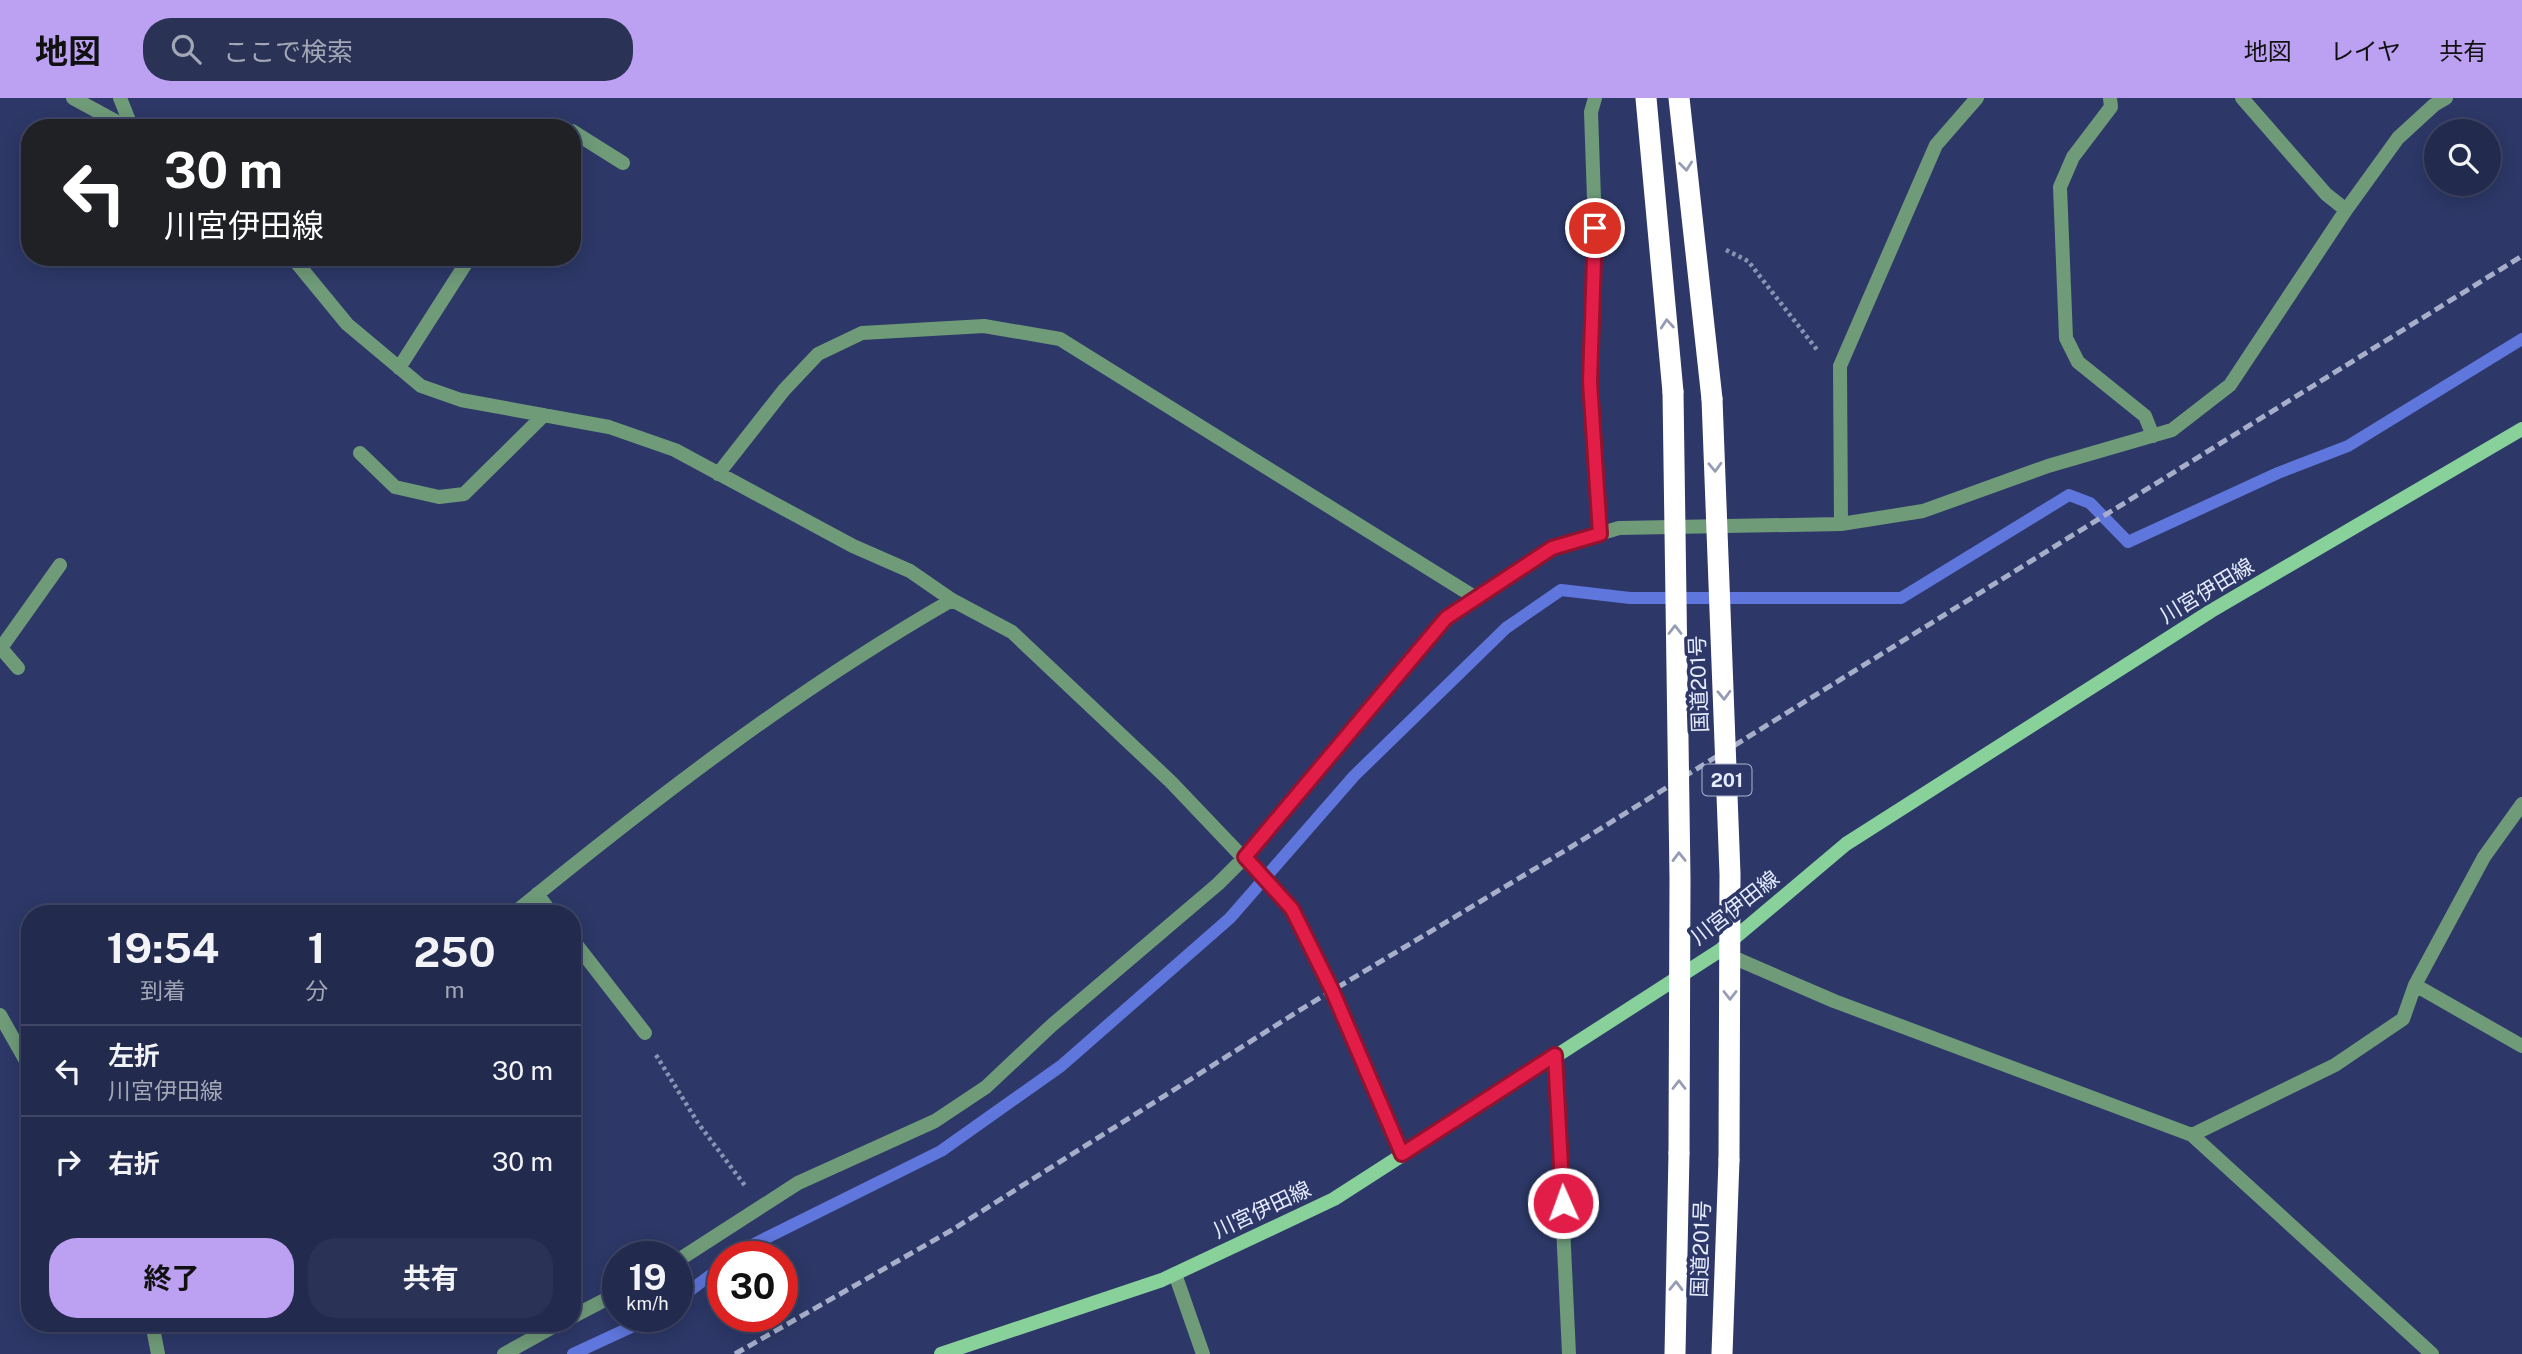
<!DOCTYPE html>
<html lang="ja">
<meta charset="utf-8">
<style>
body{margin:0;font-family:"Public Sans","Noto Sans JP",sans-serif;background:#2a3255;color:#f1f3f6;height:100vh;display:flex;flex-direction:column;font-size:26px;white-space:nowrap}
*{box-sizing:border-box;margin:0}
p{font-size:23px;color:#a2a7b6}
.icon{flex:none;width:38px;height:38px;fill:none;stroke:currentColor;stroke-width:2;stroke-linecap:round;stroke-linejoin:round}
.map{position:relative;flex:1;overflow:hidden}
.details{position:absolute;left:21px;top:807px;width:560px;height:427px;display:flex;flex-direction:column;background:#222a4e;border-radius:28px;box-shadow:0 4px 18px #0003,0 0 0 2px #3f4666}
.details>*{flex:none}
.top-card{position:absolute;left:21px;top:21px;width:560px;height:147px;border-radius:28px;box-shadow:0 4px 18px #0003,0 0 0 2px #3f4666;background:#202124;color:#fff;overflow:hidden}
.controls{position:absolute;left:2424px;top:21px;display:grid;gap:14px}
.controls a{display:grid;place-items:center;width:77px;height:77px;border-radius:50%;background:#222a4e;box-shadow:0 4px 18px #0003,0 0 0 2px #3f4666;font-size:35px}
.speed{position:absolute;left:602px;top:1143px;display:flex;gap:14px;font-size:35px;font-weight:700;text-align:center}
.speed>*{display:grid;place-content:center;width:91px;height:91px;border-radius:50%;background:#222a4e;box-shadow:0 4px 18px #0003,0 0 0 2px #3f4666;line-height:1}
.speed small{font-size:18px;font-weight:400}
.speed .limit{border:10px solid #d22;background:#fff;color:#111}
.pin{position:absolute;display:grid;place-items:center;width:60px;height:60px;color:#fff;margin:-30px;border:4px solid #fff;border-radius:50%;box-shadow:0 2px 7px #0007}
.me{position:absolute;width:77px;margin:-38px;rotate:358deg;stroke-linejoin:round;filter:drop-shadow(0 0 5px #0008)}
.turn{display:flex;align-items:center;gap:24px;height:147px;padding:0 28px;font-size:32px}
.turn .icon{width:91px;height:91px;stroke-width:2.5}
.turn b{display:block;font-size:49px;line-height:60px}
.eta{display:flex;justify-content:space-evenly;align-items:center;height:119px;text-align:center}
.eta b{font-size:42px;font-weight:700;line-height:49px}
.primary-button{display:flex;gap:14px;margin-top:auto;padding:14px 28px}
.primary-button a{flex:1;height:80px;border-radius:28px;background:#bca0f2;color:#111;font-size:28px;font-weight:700;line-height:80px;text-align:center}
.primary-button a+a{background:#2a3255;color:#f1f3f6}
ul{padding:0;list-style:none}
li{display:flex;align-items:center;gap:21px;height:91px;padding:0 28px;border-top:2px solid #3f4666}
li div{flex:1}
li b{display:block;font-size:26px}
li em{font-style:normal}
header{display:flex;align-items:center;gap:42px;box-sizing:border-box;height:98px;padding:0 35px;background:#bca0f2;color:#111}
header strong{font-size:33px}
nav{display:flex;gap:38px;margin-inline-start:auto;font-size:24px}
.search{width:490px;height:63px;background:#2a3255;display:flex;align-items:center;gap:18px;box-sizing:border-box;padding:0 24px;border-radius:28px;color:#a2a7b6;font-size:26px}
.map>svg:first-child{display:block}
.lines{fill:none;stroke-linecap:round;stroke-linejoin:round}
.stream{stroke:#5f76dc;stroke-width:12}
.path{stroke:#8a93b4;stroke-width:4.5;stroke-dasharray:3.5 3.5;stroke-linecap:butt}
.lane{stroke:#6f9b79;stroke-width:14}
.street{stroke:#6f9b79;stroke-width:14}
.secondary{stroke:#88d19b;stroke-width:14}
.highway{stroke:#fff;stroke-width:21}
.rail{stroke:#a6aeca;stroke-width:5;stroke-dasharray:10 5;stroke-linecap:butt}
.highway-bridge{stroke:#fff;stroke-width:21}
.oneway{stroke:#969cb4}
.route-casing{stroke:#92132f;stroke-width:18}
.route{stroke:#e11d48;stroke-width:12}
.labels{text-anchor:middle;stroke-width:7;stroke-linejoin:round;paint-order:stroke}
.shield{fill:#2d3868;stroke:#aeb6d1;stroke-width:2}
.shield-label{font-size:19px;font-weight:bold;fill:#e6ecfe}
.street-label{font-size:21px;fill:#e6ecfe;stroke:#2d3868}
</style>
<header>
<strong>地図</strong>
<div class="search"><svg class="icon" aria-label="search" viewBox="0 0 24 24"><circle cx="10" cy="10" r="6"/><path d="M15 15l6 6"/></svg>ここで検索</div>
<nav><a>地図</a><a>レイヤ</a><a>共有</a></nav>
</header>
<div class="map">
<svg width="2522" height="1256" viewBox="0 0 2522 1256">
<rect width="100%" height="100%" fill="#2d3868"/>
<g class="lines">
<path class="stream" d="M736,1158L748,1149L941,1053L1061,968L1230,820L1354,678L1506,530L1561,492L1630,500H1901L2069,397L2090,405L2128,444L2278,375L2348,348L2522,241
M677,1202L723,1168
M573,1256L655,1218"/>
<path class="path" d="M1726,152L1748,163L1818,253
M656,957L698,1025L746,1089"/>
<path class="lane" d="M120,0L132,30"/>
<path class="street" d="M73,0L128,30
M1595,0L1591,14L1595,130L1590,284L1600,436
M2110,0L2111,9L2073,59L2060,89L2066,240L2078,264L2145,318L2153,338
M2242,0L2326,96L2346,112
M572,33L623,65
M292,159L347,226L421,288L461,302L609,329L675,352L853,448L910,473L952,502L1012,534L1171,684L1292,811L1332,892L1402,1056
M399,270L470,159
M360,355L395,389L439,399L464,396L544,317
M718,376L784,292L818,256L862,235L984,228L1060,241L1476,500
M1841,426L1840,268L1936,47L1977,0
M0,549L18,570
M1,550L60,467
M537,796L552,816
M513,816C653,702 795,592 952,502
M572,841L645,935
M1723,855L1834,903L2192,1037L2432,1256
M2415,887L2522,948
M0,917L30,970
M1555,957L1569,1256
M2192,1037L2335,967L2403,921L2415,887L2484,759L2522,706
M677,1163L798,1085L935,1023L986,989L1051,928L1218,786L1245,759L1446,520L1552,450L1619,430L1841,426L1923,413L2048,368L2172,332L2230,287L2346,112L2398,40L2434,7L2446,0
M1175,1176L1203,1256
M572,1219L618,1195
M152,1225L158,1256
M504,1256L560,1225"/>
<path class="secondary" d="M941,1256L1162,1182L1334,1101L1719,853L1846,746L2211,513L2522,331"/>
<path class="highway" d="M1646,0L1673,294
M1679,0L1712,301
M1675,1256L1679,1055
M1722,1256L1729,1062"/>
<path class="rail" d="M735,1256L952,1132L1305,909L1571,749L2522,158"/>
<path class="highway-bridge" d="M1673,294L1680,780L1679,1055
M1712,301L1730,776L1729,1062"/>
</g>
<defs><path id="oneway-chevron" d="M-2-3.5L2.5 0L-2 3.5" fill="none" stroke-width="1.6" stroke-linecap="round" stroke-linejoin="round" transform="scale(1.75)"/></defs>
<g class="oneway">
<use href="#oneway-chevron" transform="translate(1686 68) rotate(84)"/>
<use href="#oneway-chevron" transform="translate(1667 226) rotate(-95)"/>
<use href="#oneway-chevron" transform="translate(1715 369) rotate(88)"/>
<use href="#oneway-chevron" transform="translate(1675 532) rotate(-90)"/>
<use href="#oneway-chevron" transform="translate(1724 597) rotate(88)"/>
<use href="#oneway-chevron" transform="translate(1679 759) rotate(-91)"/>
<use href="#oneway-chevron" transform="translate(1730 897) rotate(90)"/>
<use href="#oneway-chevron" transform="translate(1679 987) rotate(-90)"/>
<use href="#oneway-chevron" transform="translate(1676 1188) rotate(-89)"/>
</g>
<g class="lines">
<defs>
<path id="route" d="M1563,1105L1555,957L1402,1056L1332,892L1292,811L1245,759L1446,520L1552,450L1600,436L1590,284L1595,130"/>
</defs>
<use href="#route" class="route-casing"/>
<use href="#route" class="route"/>
</g>
<g class="labels">
<rect class="shield" x="1702.5" y="666.5" width="49" height="31" rx="5"/>
<g class="shield-label">
<text x="1727" y="689">201</text>
</g>
<g class="street-label">
<text transform="translate(2207 493) rotate(-31)" y="7">川宮伊田線</text>
<text transform="translate(1699 586) rotate(-92)" y="7">国道201号</text>
<text transform="translate(1735 810) rotate(-38)" y="7">川宮伊田線</text>
<text transform="translate(1262 1112) rotate(-25)" y="7">川宮伊田線</text>
<text transform="translate(1701 1151) rotate(-88)" y="7">国道201号</text>
</g>
</g>
</svg>
<div class="controls">
<a><svg class="icon" aria-label="search" viewBox="0 0 24 24"><circle cx="10" cy="10" r="6"/><path d="M15 15l6 6"/></svg></a>
</div>
<div class="speed"><div>19<small>km/h</small></div><div class="limit">30</div></div>
<div class="pin" style="left:1595px;top:130px;background:#d93025"><svg class="icon" aria-label="arrive" viewBox="0 0 24 24"><path d="M6 21V4h12l-3 4 3 4H6"/></svg></div>
<svg class="me" style="left:1563px;top:1105px" viewBox="-20 -20 40 40"><circle r="17" fill="#e11d48" stroke="#fff" stroke-width="3"/><path d="M0-11L8 9 0 5-8 9z" fill="#fff"/></svg>
<div class="top-card">
<div class="turn"><svg class="icon" aria-label="left" viewBox="0 0 24 24"><path d="M17 20v-9H6M10 6l-5 5 5 5"/></svg><div><b>30 m</b>川宮伊田線</div></div>
</div>
<section class="details">
<div class="eta">
<div><b>19:54</b><p>到着</p></div>
<div><b>1</b><p>分</p></div>
<div><b>250</b><p>m</p></div>
</div>
<ul>
<li><svg class="icon" aria-label="left" viewBox="0 0 24 24"><path d="M17 20v-9H6M10 6l-5 5 5 5"/></svg><div><b>左折</b><p>川宮伊田線</p></div><em>30 m</em></li>
<li><svg class="icon" aria-label="right" viewBox="0 0 24 24"><path d="M7 20v-9h11M14 6l5 5-5 5"/></svg><div><b>右折</b></div><em>30 m</em></li>
</ul>
<div class="primary-button"><a>終了</a><a>共有</a></div>
</section>
</div>
